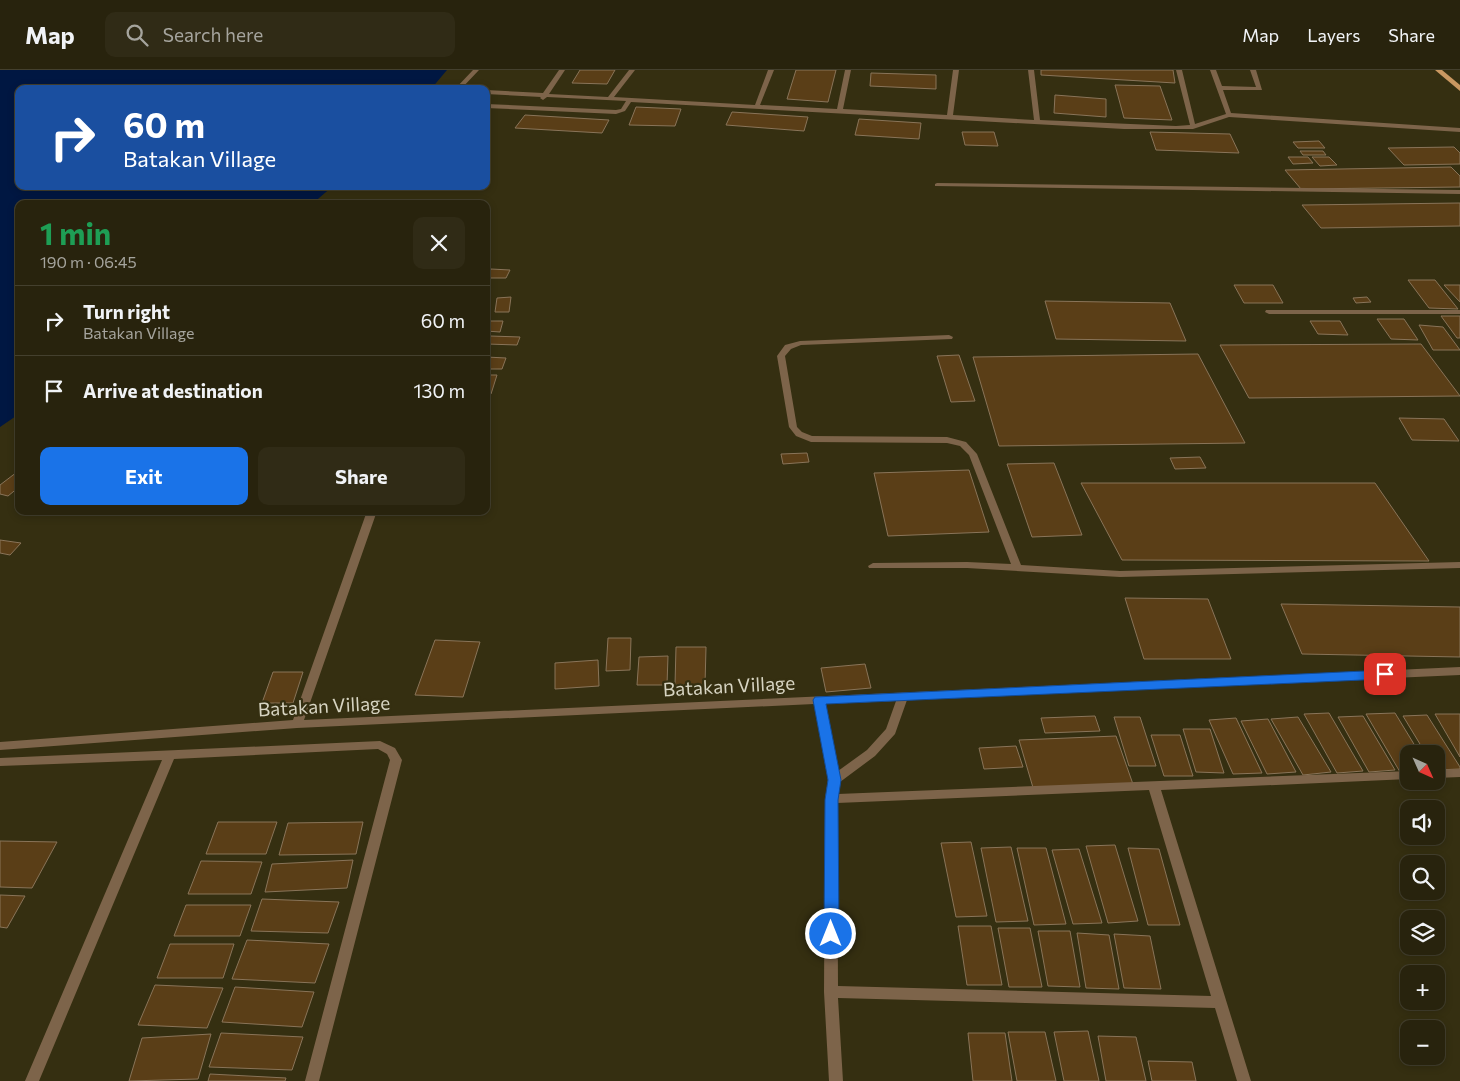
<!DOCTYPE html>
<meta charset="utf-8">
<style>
body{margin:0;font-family:Commissioner,sans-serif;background:#302b16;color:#f1f3f6;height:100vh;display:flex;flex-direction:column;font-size:19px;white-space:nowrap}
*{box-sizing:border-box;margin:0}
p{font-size:16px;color:#a5a49d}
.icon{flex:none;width:28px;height:28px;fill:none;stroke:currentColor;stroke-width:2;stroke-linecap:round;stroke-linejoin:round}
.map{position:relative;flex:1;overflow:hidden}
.panel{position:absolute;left:15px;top:130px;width:475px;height:315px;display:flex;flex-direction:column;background:#28230d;border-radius:10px;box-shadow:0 2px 8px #0003,0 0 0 1px #44402e}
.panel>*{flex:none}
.guide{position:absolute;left:15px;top:15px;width:475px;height:105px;border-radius:10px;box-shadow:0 2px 8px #0003,0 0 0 1px #44402e;background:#1a4fa0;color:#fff;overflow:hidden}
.needle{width:32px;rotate:135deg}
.controls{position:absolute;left:1400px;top:675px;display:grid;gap:10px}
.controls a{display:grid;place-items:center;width:45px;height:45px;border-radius:10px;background:#28230d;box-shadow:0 2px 8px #0003,0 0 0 1px #44402e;font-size:25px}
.pin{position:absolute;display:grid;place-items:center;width:42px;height:42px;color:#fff;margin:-21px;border-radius:10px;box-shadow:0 2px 8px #0006}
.me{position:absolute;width:55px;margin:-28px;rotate:0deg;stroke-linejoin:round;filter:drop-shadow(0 0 4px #0008)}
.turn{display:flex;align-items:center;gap:18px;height:105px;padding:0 25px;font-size:22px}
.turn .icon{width:65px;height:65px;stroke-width:2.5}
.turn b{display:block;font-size:35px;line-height:42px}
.round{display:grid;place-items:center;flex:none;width:52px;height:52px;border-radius:10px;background:#302b16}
.head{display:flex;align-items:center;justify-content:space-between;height:85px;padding:0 25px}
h1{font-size:30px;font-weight:700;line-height:38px;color:#1e9e55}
.action{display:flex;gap:10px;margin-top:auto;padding:10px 25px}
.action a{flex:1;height:58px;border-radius:10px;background:#1a73e8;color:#fff;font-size:20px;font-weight:700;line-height:58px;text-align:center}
.action a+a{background:#302b16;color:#f1f3f6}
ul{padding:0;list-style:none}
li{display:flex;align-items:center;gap:15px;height:70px;padding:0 25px;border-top:1px solid #44402e}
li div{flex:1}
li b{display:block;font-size:19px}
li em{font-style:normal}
header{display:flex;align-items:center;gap:30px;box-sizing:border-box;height:70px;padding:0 25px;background:#28230d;border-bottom:1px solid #44402e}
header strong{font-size:24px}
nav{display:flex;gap:28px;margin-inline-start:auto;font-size:18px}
.search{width:350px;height:45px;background:#302b16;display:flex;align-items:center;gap:12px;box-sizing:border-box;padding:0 18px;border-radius:10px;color:#a5a49d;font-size:19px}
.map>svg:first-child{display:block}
.water{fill:#001742}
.building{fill:#5a3e17;stroke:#897459}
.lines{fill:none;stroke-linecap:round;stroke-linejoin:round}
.lane{fill:#7d644a;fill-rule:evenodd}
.street{fill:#7d644a;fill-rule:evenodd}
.primary{fill:#ca9861;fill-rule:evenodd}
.route{fill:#1a73e8;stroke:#114b97}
.labels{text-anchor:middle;stroke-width:4.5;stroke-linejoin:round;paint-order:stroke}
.street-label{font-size:19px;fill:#d7d4c2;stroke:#352f11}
</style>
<header>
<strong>Map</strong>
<div class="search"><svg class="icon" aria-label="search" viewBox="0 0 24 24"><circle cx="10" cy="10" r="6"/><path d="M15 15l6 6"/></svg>Search here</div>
<nav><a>Map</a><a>Layers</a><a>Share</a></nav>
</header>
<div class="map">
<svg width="1460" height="1011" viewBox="0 0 1460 1011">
<rect width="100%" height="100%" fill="#352f11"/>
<path class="water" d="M0,0H447L431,19H19V116H333L312,134H19V344L0,357Z"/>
<path class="building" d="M580,0H615L607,14L572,13Z
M796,0H836L828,32L787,29Z
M1041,0H1173L1175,13L1041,5Z
M871,3L936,5V19L870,16Z
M1115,15L1160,16L1172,50L1124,48Z
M1055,25L1106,29V47L1054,43Z
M636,37L681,39L675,56L629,55Z
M732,42L808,47L804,61L726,55Z
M525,45L609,50L602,63L515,58Z
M859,49L921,53L919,69L855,65Z
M962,62H994L998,76L965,75Z
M1150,62L1230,64L1239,83L1156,80Z
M1319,71L1325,78H1298L1293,72Z
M1454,77L1460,83V94L1404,95L1388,78Z
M1300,81H1323L1326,85H1303Z
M1288,87H1308L1313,93L1293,94Z
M1312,87H1329L1337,95L1320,96Z
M1451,97L1460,106V117L1301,119L1285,100Z
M1460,133V156L1321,158L1302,135Z
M491,199L510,200L506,208H487Z
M1408,210H1435L1458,239L1429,238Z
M1234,215H1273L1283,233H1244Z
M1444,215H1460V232Z
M511,227L509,242H495L497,228Z
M1367,227L1371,232L1356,233L1353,228Z
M1045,231L1170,233L1186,271L1056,269Z
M1441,246H1460V268H1457Z
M1377,249H1404L1418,270L1391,269Z
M486,251H503L500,262L486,261Z
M1310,251H1340L1348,265L1318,264Z
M1419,255L1443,257L1460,280H1433Z
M490,266L520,267L517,275L487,274Z
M1421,274L1460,326L1249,328L1220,275Z
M1198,284L1245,373L999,376L973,287Z
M959,285L975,331L951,332L937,286Z
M486,287L506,288L502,299H486Z
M486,305H497L491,324H486Z
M1399,348L1444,349L1459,371L1412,370Z
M807,383L809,392L783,394L781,384Z
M1200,387L1206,398L1175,399L1170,388Z
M1054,393L1082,465L1032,467L1007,394Z
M969,400L989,462L888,466L874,403Z
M17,402H19V417L8,426L0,424V415Z
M1081,413H1375L1429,491L1122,490Z
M0,470L21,473L10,485L0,483Z
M1125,528L1208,529L1231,589H1144Z
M1281,534L1460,537V587L1302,584Z
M608,568H631L630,600L606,601Z
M435,570L480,572L463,627L415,625Z
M676,577H706L705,615H675Z
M668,586L667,615H637L639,587Z
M598,590L599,616L555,619V593Z
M865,594L871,618L826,622L821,598Z
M273,602H303L293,633H262Z
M1329,643L1363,701L1337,703L1304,644Z
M1395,643L1420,684H1409V702H1400L1366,644Z
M1435,644H1460V687Z
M1427,645L1460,697V699L1436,700V684H1426L1403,646Z
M1095,646L1100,661L1045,663L1041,648Z
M1363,646L1395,700L1369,702L1338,647Z
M1114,647H1140L1156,696H1129Z
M1298,647L1331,702L1303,705L1271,649Z
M1236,648L1262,703L1233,704L1209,650Z
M1268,649L1296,702L1267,704L1241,651Z
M1183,659H1210L1224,703L1196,702Z
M1151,665H1180L1193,706H1164Z
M1116,666L1134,717L1034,721L1019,670Z
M1016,676L1023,697L984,699L979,678Z
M218,752H277L266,784H206Z
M363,752L356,784L279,785L288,753Z
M0,771L57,772L32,818L0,817Z
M971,772L987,846L956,847L941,773Z
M1115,775L1138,851L1108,853L1086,776Z
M1011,777L1028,851L996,852L981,778Z
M1017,778H1046L1066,854L1034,855Z
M1128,778L1159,779L1180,855H1148Z
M1079,779L1102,853L1073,854L1052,780Z
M353,790L347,818L265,822L272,794Z
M201,791L262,792L251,824H188Z
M0,825L25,826L7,858L0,857Z
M262,829L339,832L328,863L251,861Z
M186,835H251L240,866H174Z
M958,856H991L1002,915H967Z
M998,858H1030L1042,917H1009Z
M1038,861H1070L1080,917L1048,916Z
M1077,863L1109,865L1119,919L1086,918Z
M1114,864L1150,866L1161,919L1124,918Z
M247,870L329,874L315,913L232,909Z
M170,874H234L223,908H157Z
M155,915L223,918L207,958L138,955Z
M235,917L314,922L302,957L222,952Z
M1088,961L1099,1011H1064L1054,962Z
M1008,962H1045L1056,1011H1017Z
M221,963L303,967L292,1000L209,997Z
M968,963H1005L1012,1011H973Z
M211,964L198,1009L129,1011L142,968Z
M1098,966L1136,967L1146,1011H1106Z
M1148,991L1192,992L1196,1011H1152Z
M210,1004L286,1008L285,1011H208Z"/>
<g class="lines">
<path class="lane" d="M473,0H479L461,19H455Z
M559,0H565L549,24L608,27L629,0H635L614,27L755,35L768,0H774L760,35L837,39L845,0H851L843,39L947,45L953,0H959L953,45L1034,50L1028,0H1034L1040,50L1176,56L1190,55L1176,0H1182L1195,54L1226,44L1210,0H1216L1222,16L1256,17L1250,0H1256L1262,20H1223L1231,43L1460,58V62L1229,47L1193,59H1124L631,32L625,41L616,44L486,38V34L616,40L621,39L626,31L547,27L543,30L540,28L541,27L486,24V20L543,23Z
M937,113L1460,120V124L935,116V114Z
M949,265L953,267L952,269L801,275L791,279L785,286L797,357L802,362L812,366L947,367L966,372L977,384L1021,495L1120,501L1460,492V498L1120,507L967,498H869L868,496L873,493L967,492L1011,494L969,385L960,376L947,373L811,372L796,366L789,357L777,286L785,275L800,271Z"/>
<path class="street" d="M1266,240H1460V244H1269L1265,242Z
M367,441H377L304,650L1460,597V605L907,630L895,664L875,686L840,712L838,724L1409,701V709L1161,720L1251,1011H1237L1215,938L838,928L843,1011H829L824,922L825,729L828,710L814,634L297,658L0,680V672L293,650ZM896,631L886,659L867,680L838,701L825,634ZM1149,720L1211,926L838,916L837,733Z
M380,671L395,678L402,690L319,1011H305L390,690L387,684L378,679L174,689L39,1011H25L162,690L0,696V688Z
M1460,699V707L1436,708V700Z"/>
<path class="primary" d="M1435,0H1442L1460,15V21Z"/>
</g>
<path class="route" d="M1385,600L1391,604L1385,609L826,634L841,710L838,730L839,864L836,868L831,870L826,868L824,864L825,730L828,710L813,630L815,627Z"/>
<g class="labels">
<g class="street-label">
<text transform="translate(729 616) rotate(-3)" y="7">Batakan Village</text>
<text transform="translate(324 636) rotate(-3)" y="7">Batakan Village</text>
</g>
</g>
</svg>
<div class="controls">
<a><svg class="needle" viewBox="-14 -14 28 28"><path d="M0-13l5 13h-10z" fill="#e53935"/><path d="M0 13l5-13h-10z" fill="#a5a49d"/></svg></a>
<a><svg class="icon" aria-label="sound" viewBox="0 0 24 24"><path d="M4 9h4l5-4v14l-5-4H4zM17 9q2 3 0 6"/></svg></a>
<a><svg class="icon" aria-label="search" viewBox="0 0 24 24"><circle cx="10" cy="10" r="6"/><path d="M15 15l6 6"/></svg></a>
<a><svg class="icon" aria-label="layers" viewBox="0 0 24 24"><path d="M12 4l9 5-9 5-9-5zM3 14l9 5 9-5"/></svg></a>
<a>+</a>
<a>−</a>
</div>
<div class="pin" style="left:1385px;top:604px;background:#d93025"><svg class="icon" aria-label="arrive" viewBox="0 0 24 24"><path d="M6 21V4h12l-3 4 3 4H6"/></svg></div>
<svg class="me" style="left:831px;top:864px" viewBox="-20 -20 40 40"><circle r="17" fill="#1a73e8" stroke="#fff" stroke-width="3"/><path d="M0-11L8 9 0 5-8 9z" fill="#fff"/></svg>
<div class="guide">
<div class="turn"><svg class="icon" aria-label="right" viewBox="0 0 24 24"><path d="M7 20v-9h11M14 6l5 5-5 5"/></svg><div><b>60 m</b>Batakan Village</div></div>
</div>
<section class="panel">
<div class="head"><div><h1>1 min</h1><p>190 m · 06:45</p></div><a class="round"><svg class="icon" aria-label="close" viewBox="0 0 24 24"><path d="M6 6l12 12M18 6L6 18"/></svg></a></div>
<ul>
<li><svg class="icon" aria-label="right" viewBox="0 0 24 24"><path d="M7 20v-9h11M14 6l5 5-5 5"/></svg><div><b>Turn right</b><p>Batakan Village</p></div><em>60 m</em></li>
<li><svg class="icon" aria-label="arrive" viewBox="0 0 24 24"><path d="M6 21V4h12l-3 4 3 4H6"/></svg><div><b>Arrive at destination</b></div><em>130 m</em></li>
</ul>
<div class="action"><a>Exit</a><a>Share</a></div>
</section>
</div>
